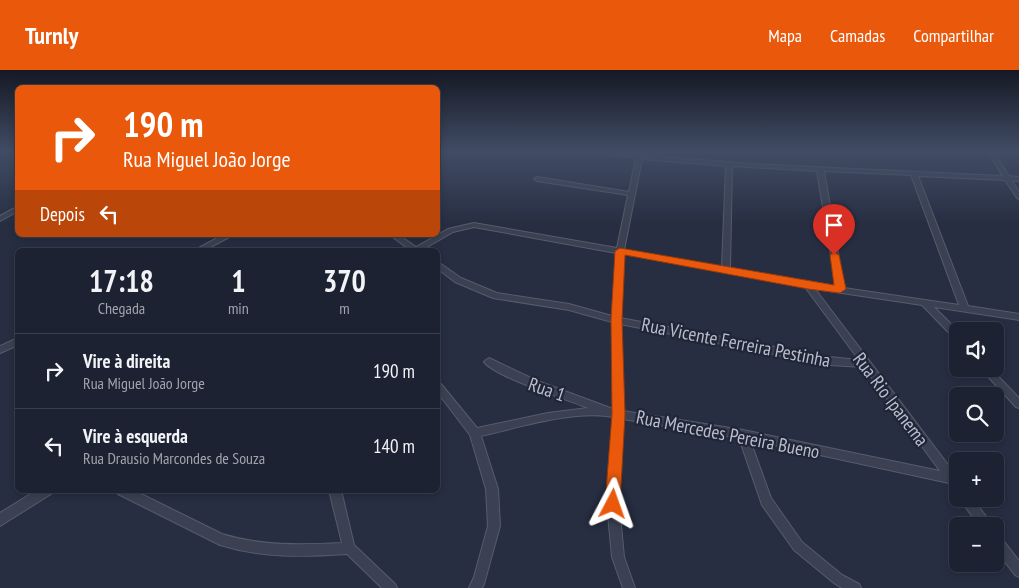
<!DOCTYPE html>
<html lang="pt">
<meta charset="utf-8">
<style>
body{margin:0;font-family:"PT Sans Narrow",sans-serif;background:#252a3a;color:#f1f3f6;height:100vh;display:flex;flex-direction:column;font-size:19px;white-space:nowrap}
*{box-sizing:border-box;margin:0}
p{font-size:16px;color:#a0a4ac}
.icon{flex:none;width:28px;height:28px;fill:none;stroke:currentColor;stroke-width:2;stroke-linecap:round;stroke-linejoin:round}
.map{position:relative;flex:1;overflow:hidden}
.sheet{position:absolute;left:15px;top:178px;width:425px;height:245px;display:flex;flex-direction:column;background:#1d2232;border-radius:8px;box-shadow:0 2px 8px #0003,0 0 0 1px #3b3f4d}
.sheet>*{flex:none}
.hud{position:absolute;left:15px;top:15px;width:425px;height:152px;border-radius:8px;box-shadow:0 2px 8px #0003,0 0 0 1px #3b3f4d;background:#ea580c;color:#fff;overflow:hidden}
.controls{position:absolute;left:949px;top:252px;display:grid;gap:10px}
.controls a{display:grid;place-items:center;width:55px;height:55px;border-radius:8px;background:#1d2232;box-shadow:0 2px 8px #0003,0 0 0 1px #3b3f4d;font-size:25px}
.pin{position:absolute;display:grid;place-items:center;width:42px;height:42px;color:#fff;margin:-51px -21px;border-radius:50% 50% 50% 0;rotate:-45deg;box-shadow:0 0 5px #0007}
.pin .icon{rotate:45deg}
.me{position:absolute;width:55px;margin:-28px;rotate:4deg;stroke-linejoin:round;filter:drop-shadow(0 0 4px #0008)}
.turn{display:flex;align-items:center;gap:18px;height:105px;padding:0 25px;font-size:22px}
.turn .icon{width:65px;height:65px;stroke-width:2.5}
.turn b{display:block;font-size:35px;line-height:42px}
.then{display:flex;align-items:center;height:48px;padding:0 25px;background:#0003;gap:10px;font-size:19px}
.eta{display:flex;justify-content:space-evenly;align-items:center;height:85px;text-align:center}
.eta b{font-size:30px;font-weight:800;line-height:35px}
ul{padding:0;list-style:none}
li{display:flex;align-items:center;gap:15px;height:75px;padding:0 25px;border-top:1px solid #3b3f4d}
li div{flex:1}
li b{display:block;font-size:19px}
li em{font-style:normal}
header{display:flex;align-items:center;gap:30px;box-sizing:border-box;height:70px;padding:0 25px;background:#ea580c;color:#fff}
header strong{font-size:24px}
nav{display:flex;gap:28px;margin-inline-start:auto;font-size:18px}
.map>svg:first-child{display:block}
.lines{fill:none;stroke-linecap:round;stroke-linejoin:round}
.minor-casing{stroke:#575c6c;stroke-width:2}
.minor{fill:#3b4152;fill-rule:evenodd}
.route{fill:#ea580c;stroke:#983908}
.labels{text-anchor:middle;stroke-width:4.5;stroke-linejoin:round;paint-order:stroke}
.street-label{font-size:19px;fill:#b9bdcc;stroke:#202637}
</style>
<header>
<strong>Turnly</strong>
<nav><a>Mapa</a><a>Camadas</a><a>Compartilhar</a></nav>
</header>
<div class="map">
<svg width="1019" height="518" viewBox="0 0 1019 518">
<rect width="100%" height="100%" fill="#272e42"/>
<g class="lines">
<defs>
<path id="minor" d="M588,81H610L637,84L638,81H644L643,85L751,94L1003,106L987,81H993L1009,106L1019,107V111H1012L1019,122V129L1017,128L1005,110L918,106L968,236L1019,244V250L934,237L958,261V270L955,269L922,235L815,219L958,408V422L954,421L949,413L750,370L771,428L802,472L842,505L859,514L861,518H842L834,513L794,480L762,435L739,368L623,349L619,434L624,487L635,518H623L612,487L607,434L613,347C574,340 520,357 481,366L498,419L500,456L484,514L482,518H469L474,507L488,456L486,419L470,365L438,323V313L441,314L477,358L548,343L588,338C567,329 497,308 484,292L486,290L489,288L535,310L613,339L612,252L569,240L493,228L455,212L438,199V194H441L461,208L497,223L569,234L612,246L616,183L474,157L453,162L422,180H410L390,165H399L416,177L448,159L474,153L617,178L628,125L537,111L534,109L537,107L629,122L636,88L591,83ZM642,89L726,96L722,197L624,180ZM732,96L817,101L836,216L730,198ZM824,101L911,105L959,235L844,218ZM624,184L805,217L859,290L829,287L620,248ZM620,254L829,295L864,297L940,401L743,360L623,341Z
M18,136V141L0,151V146Z
M223,165H233L205,180H195Z
M18,268V275L0,283V276Z
M981,299H991L1019,328V338L1016,337Z
M37,420H53L51,424L0,456V443Z
M116,420H133L222,464C261,476 301,475 342,473L329,420H341L354,475L395,514L397,518H382L347,484C303,487 262,488 220,475L118,424Z
M960,429H973L990,452L992,456H979Z
M995,463L999,465L1019,491V507L1015,505L995,479Z"/>
</defs>
<use href="#minor" class="minor-casing"/>
<use href="#minor" class="minor"/>
</g>
<linearGradient id="sky" x2="0" y2="1"><stop stop-color="#151924"/><stop offset="0.53" stop-color="#414c65"/><stop offset="1" stop-color="#414c65" stop-opacity="0"/></linearGradient>
<rect width="1019" height="154" fill="url(#sky)"/>
<path class="route" d="M620,178L834,215L830,185L834,182L839,185L846,219L840,223L808,219L625,185L622,250L625,344L620,434L618,439L613,441L607,439L605,434L612,344L611,250L615,181Z"/>
<g class="labels">
<g class="street-label">
<text transform="translate(736 272) rotate(11)" y="7">Rua Vicente Ferreira Pestinha</text>
<text transform="translate(547 319) rotate(19)" y="7">Rua 1</text>
<text transform="translate(891 329) rotate(53)" y="7">Rua Rio Ipanema</text>
<text transform="translate(728 364) rotate(11)" y="7">Rua Mercedes Pereira Bueno</text>
</g>
</g>
</svg>
<div class="controls">
<a><svg class="icon" aria-label="sound" viewBox="0 0 24 24"><path d="M4 9h4l5-4v14l-5-4H4zM17 9q2 3 0 6"/></svg></a>
<a><svg class="icon" aria-label="search" viewBox="0 0 24 24"><circle cx="10" cy="10" r="6"/><path d="M15 15l6 6"/></svg></a>
<a>+</a>
<a>−</a>
</div>
<div class="pin" style="left:834px;top:185px;background:#d93025"><svg class="icon" aria-label="arrive" viewBox="0 0 24 24"><path d="M6 21V4h12l-3 4 3 4H6"/></svg></div>
<svg class="me" style="left:613px;top:434px" viewBox="-20 -20 40 40"><path d="M0-17L14 15 0 8-14 15z" fill="#ea580c" stroke="#fff" stroke-width="4"/></svg>
<div class="hud">
<div class="turn"><svg class="icon" aria-label="right" viewBox="0 0 24 24"><path d="M7 20v-9h11M14 6l5 5-5 5"/></svg><div><b>190 m</b>Rua Miguel João Jorge</div></div>
<div class="then">Depois<svg class="icon" aria-label="left" viewBox="0 0 24 24"><path d="M17 20v-9H6M10 6l-5 5 5 5"/></svg></div>
</div>
<section class="sheet">
<div class="eta">
<div><b>17:18</b><p>Chegada</p></div>
<div><b>1</b><p>min</p></div>
<div><b>370</b><p>m</p></div>
</div>
<ul>
<li><svg class="icon" aria-label="right" viewBox="0 0 24 24"><path d="M7 20v-9h11M14 6l5 5-5 5"/></svg><div><b>Vire à direita</b><p>Rua Miguel João Jorge</p></div><em>190 m</em></li>
<li><svg class="icon" aria-label="left" viewBox="0 0 24 24"><path d="M17 20v-9H6M10 6l-5 5 5 5"/></svg><div><b>Vire à esquerda</b><p>Rua Drausio Marcondes de Souza</p></div><em>140 m</em></li>
</ul>
</section>
</div>
